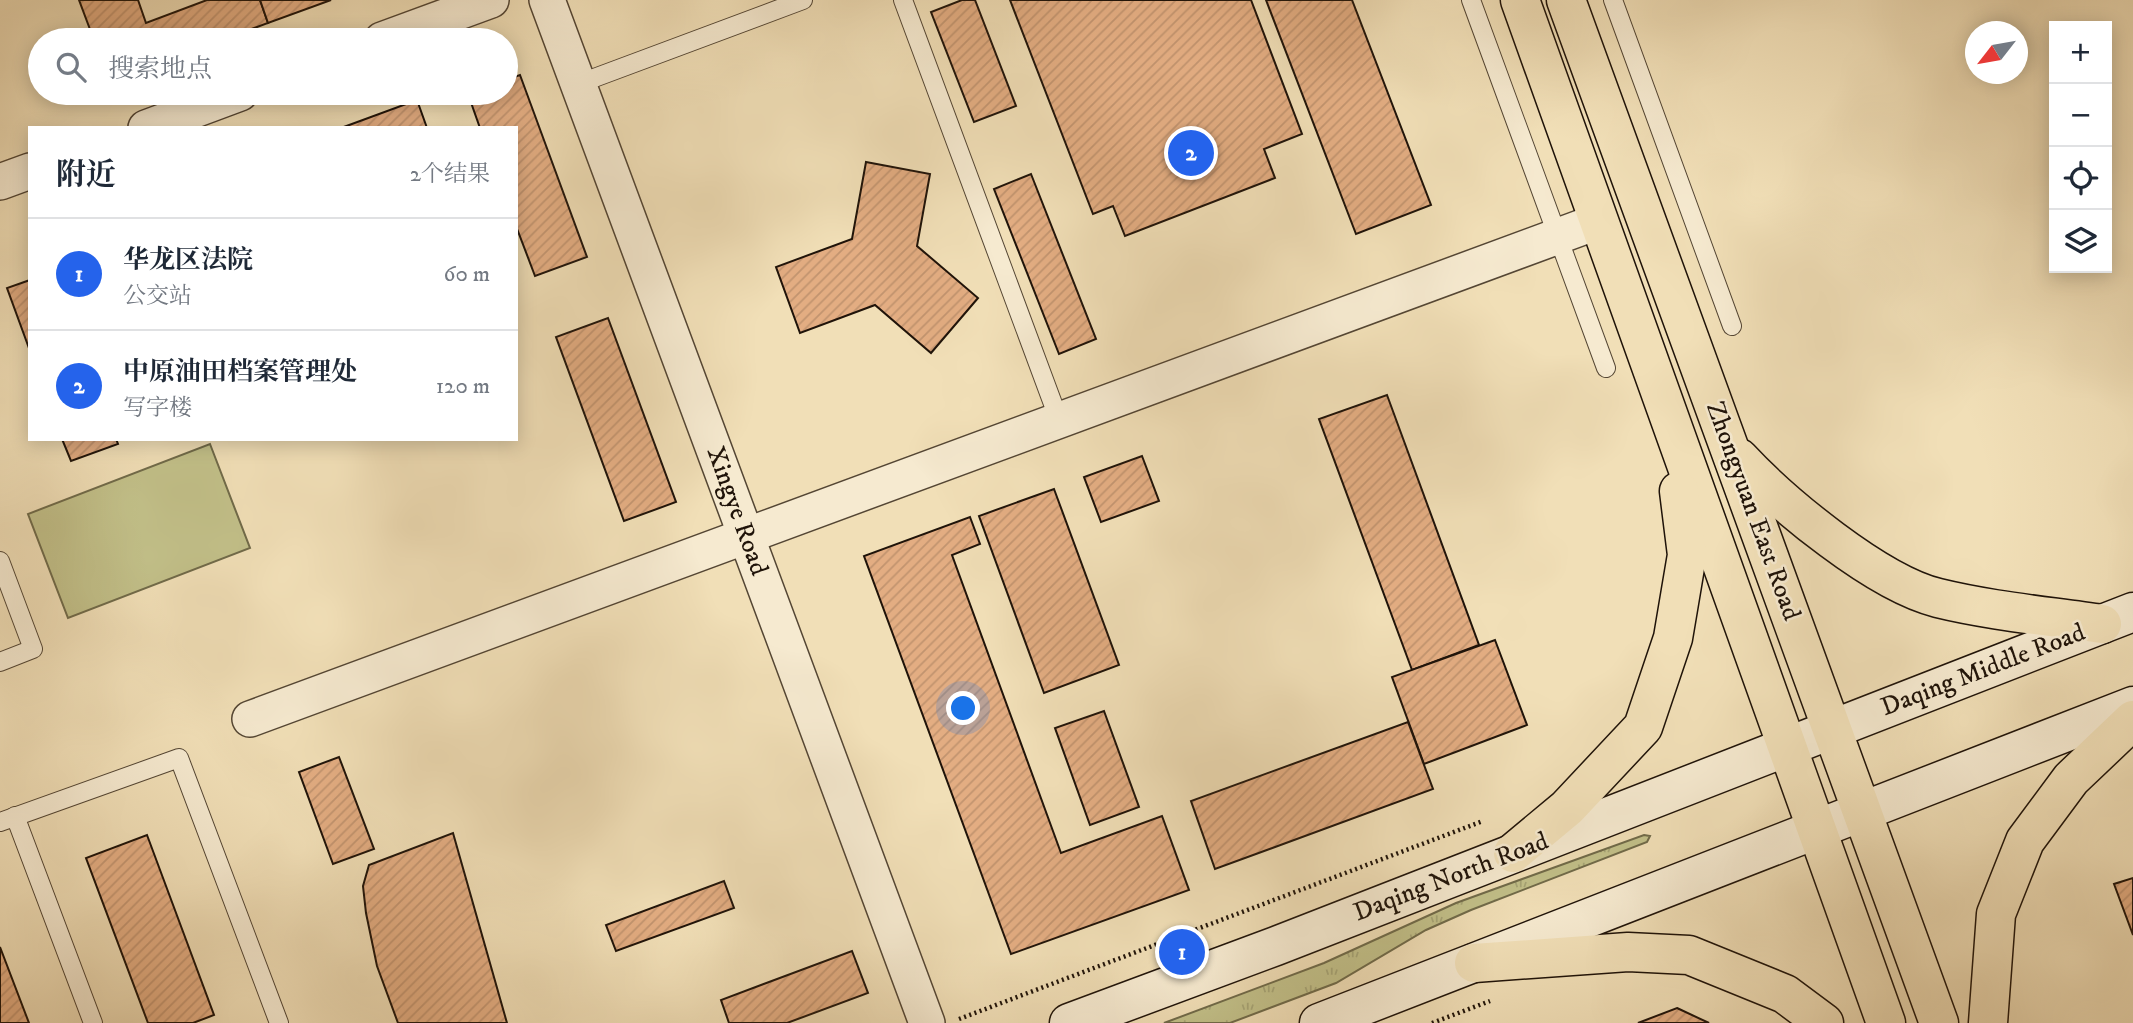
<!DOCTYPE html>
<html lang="zh">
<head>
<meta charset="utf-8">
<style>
	body { margin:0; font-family:"IM FELL DW Pica","Noto Serif SC",serif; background:#f2f2f3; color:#1f2937 }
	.controls { position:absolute; right:21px; top:21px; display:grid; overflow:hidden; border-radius:0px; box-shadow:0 4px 18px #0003 }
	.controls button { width:63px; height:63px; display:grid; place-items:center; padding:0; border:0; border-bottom:2px solid #e0e1e3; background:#fff; color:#1f2937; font:35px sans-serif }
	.compass { position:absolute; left:1965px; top:21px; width:63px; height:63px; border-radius:50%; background:#fff; box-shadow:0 4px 18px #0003; rotate:239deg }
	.you { position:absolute; left:964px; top:709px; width:24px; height:24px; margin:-18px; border:5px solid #fff; border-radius:50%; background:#1a73e8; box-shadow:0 0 0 10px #1a73e833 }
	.badge { display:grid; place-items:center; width:46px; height:46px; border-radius:50%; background:#2563eb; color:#fff; font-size:23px; font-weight:700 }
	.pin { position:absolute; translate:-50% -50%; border:4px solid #fff; box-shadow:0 2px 7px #0006 }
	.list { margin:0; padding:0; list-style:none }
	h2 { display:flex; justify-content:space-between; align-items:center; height:91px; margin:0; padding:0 28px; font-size:30px }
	h2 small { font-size:23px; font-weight:400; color:#747a83 }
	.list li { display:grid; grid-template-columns:46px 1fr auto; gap:21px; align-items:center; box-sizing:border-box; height:112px; padding:0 28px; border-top:2px solid #e0e1e3 }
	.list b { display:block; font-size:26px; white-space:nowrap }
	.list p { margin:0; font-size:23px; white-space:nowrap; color:#747a83 }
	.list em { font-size:23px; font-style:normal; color:#747a83 }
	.icon { flex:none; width:38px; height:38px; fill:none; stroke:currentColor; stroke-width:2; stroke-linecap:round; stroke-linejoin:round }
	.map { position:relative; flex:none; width:2133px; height:1023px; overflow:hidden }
	.search { position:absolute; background:#fff; box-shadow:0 4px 18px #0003; left:28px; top:28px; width:490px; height:77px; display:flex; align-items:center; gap:18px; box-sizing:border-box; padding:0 24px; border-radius:38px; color:#747a83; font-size:26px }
	.panel { position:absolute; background:#fff; box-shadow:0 4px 18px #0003; left:28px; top:126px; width:490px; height:315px; border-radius:0px }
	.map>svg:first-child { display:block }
	.grass { fill:url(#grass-tufts); stroke:#706a49; stroke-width:2 }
	.pitch { fill:#c2c089; stroke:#706a49; stroke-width:2 }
	.building { fill:url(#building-hatch); stroke:#1f1309; stroke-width:2 }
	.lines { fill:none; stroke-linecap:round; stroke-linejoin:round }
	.service-casing { stroke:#544634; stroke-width:20 }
	.minor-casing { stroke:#544634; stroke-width:38 }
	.secondary-casing { stroke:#1f1309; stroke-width:41 }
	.primary-casing { stroke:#1f1309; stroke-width:41 }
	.path { stroke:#1f1309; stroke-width:4.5; stroke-dasharray:2 3.5; stroke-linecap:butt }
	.service { stroke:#f6ead0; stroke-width:18 }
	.minor { stroke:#f6ead0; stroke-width:35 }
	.secondary { stroke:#f6ead0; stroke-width:38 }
	.primary { stroke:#f1dfb7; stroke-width:38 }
	.labels { text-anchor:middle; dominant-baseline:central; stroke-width:5; stroke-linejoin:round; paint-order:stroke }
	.street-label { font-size:26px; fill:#1f1309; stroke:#f6ead0 }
</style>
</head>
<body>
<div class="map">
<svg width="2133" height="1023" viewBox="0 0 2133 1023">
	<defs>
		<pattern id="grass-tufts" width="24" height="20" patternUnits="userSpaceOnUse" patternTransform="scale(1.75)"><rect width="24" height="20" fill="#c2c089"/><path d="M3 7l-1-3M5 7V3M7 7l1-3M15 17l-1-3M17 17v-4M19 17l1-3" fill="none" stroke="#a6a475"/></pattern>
		<pattern id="building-hatch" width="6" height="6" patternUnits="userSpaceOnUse" patternTransform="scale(1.75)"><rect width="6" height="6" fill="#e3ad82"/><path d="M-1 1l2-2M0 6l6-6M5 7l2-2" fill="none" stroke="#c2946f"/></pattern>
	</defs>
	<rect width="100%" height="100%" fill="#f1dfb7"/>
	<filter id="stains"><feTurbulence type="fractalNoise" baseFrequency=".00286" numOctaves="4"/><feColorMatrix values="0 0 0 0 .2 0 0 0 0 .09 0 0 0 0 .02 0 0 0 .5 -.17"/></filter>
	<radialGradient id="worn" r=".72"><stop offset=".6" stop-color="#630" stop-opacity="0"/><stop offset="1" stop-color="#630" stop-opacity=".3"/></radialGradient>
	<polygon class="grass" points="1644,835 1650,836 1647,842 1471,910 1426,930 1336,983 1230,1023 1164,1023 1324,963 1456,903"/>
	<polygon class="pitch" points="210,444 250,548 68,618 28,514"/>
	<g class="building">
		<polygon points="79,0 138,0 146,23 207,0 260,0 268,23 221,40 94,40"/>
		<polygon points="260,0 331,0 268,23"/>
		<polygon points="962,0 975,0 1016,106 974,122 931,12"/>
		<polygon points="1010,0 1251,0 1302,134 1264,149 1275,178 1125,236 1113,206 1093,214"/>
		<polygon points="1266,0 1352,0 1431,205 1356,234"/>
		<polygon points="520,75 587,257 535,276 516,226 516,128 480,128 468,94 506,93 506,80"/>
		<polygon points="417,100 427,128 341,128"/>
		<polygon points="866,162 930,174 917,246 978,298 931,353 875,305 800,333 776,267 852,239"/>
		<polygon points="1031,174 1096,339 1059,354 994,189"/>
		<polygon points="30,280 30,351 7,288"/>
		<polygon points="608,318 676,502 624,521 556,337"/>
		<polygon points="1387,395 1479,645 1412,670 1319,419"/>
		<polygon points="62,439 116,439 118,444 71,461"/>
		<polygon points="1142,456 1159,501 1101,522 1084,477"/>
		<polygon points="1054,489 1119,665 1044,693 979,516"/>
		<polygon points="970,517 980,544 952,555 1061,853 1162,816 1189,890 1011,954 864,556"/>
		<polygon points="1495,640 1527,725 1424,764 1392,677"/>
		<polygon points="1104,711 1139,807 1090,825 1055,728"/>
		<polygon points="1408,722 1433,789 1215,869 1191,801"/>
		<polygon points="339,757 374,849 333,864 299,772"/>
		<polygon points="453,833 507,1023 398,1023 377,966 366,913 363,886 369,865"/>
		<polygon points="147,835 214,1015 193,1023 148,1023 86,858"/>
		<polygon points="2133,878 2133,935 2114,884"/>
		<polygon points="724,881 734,908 616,951 606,925"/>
		<polygon points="0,947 29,1023 0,1023"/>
		<polygon points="852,951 868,993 787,1023 729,1023 721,1000"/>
		<polygon points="1677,1008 1709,1023 1638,1023"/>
	</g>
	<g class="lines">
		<defs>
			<g id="service">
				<polyline points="903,0 1059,420"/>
				<polyline points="1471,0 1606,368"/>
				<polyline points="1613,0 1732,326"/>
				<polyline points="578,84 803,0"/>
				<polyline points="0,561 33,649 0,662"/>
				<polyline points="15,816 93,1023"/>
				<polyline points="0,822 179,758 279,1023"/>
			</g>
			<g id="minor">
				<polyline points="547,0 927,1023"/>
				<polyline points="382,40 491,0"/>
				<polyline points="146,128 240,93"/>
				<polyline points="0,182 30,171"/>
				<polyline points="250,719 1599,221"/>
			</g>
			<g id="secondary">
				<polyline points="1069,1023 1276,946 2133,612"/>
				<polyline points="1319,1023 2133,706"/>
			</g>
			<g id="primary">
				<polyline points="1520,0 1886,1023"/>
				<polyline points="1566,0 1939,1023"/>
				<path d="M1739 458C1782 504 1877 583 1938 598 1991 611 2048 616 2102 624"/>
				<polyline points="1513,853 1567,808 1643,727 1673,638 1687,555 1679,491"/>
				<polyline points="1474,963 1628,952 1689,955 1785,994 1824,1023"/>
				<polyline points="1988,1023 1996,914 2025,841 2071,779 2133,720"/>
			</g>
		</defs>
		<use href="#service" class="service-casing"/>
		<use href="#minor" class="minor-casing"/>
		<use href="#secondary" class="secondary-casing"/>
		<use href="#primary" class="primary-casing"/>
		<g class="path">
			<polyline points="959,1019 1483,821"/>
			<polyline points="1432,1023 1490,1001"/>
		</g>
		<use href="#service" class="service"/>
		<use href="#minor" class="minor"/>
		<use href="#secondary" class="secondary"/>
		<use href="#primary" class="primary"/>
	</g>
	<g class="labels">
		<g class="street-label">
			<text transform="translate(737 511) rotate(70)">Xingye Road</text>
			<text transform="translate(1753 511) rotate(70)">Zhongyuan East Road</text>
			<text transform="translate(1983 670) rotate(-21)">Daqing Middle Road</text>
			<text transform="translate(1451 877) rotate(-21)">Daqing North Road</text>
		</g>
	</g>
	<rect width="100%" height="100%" filter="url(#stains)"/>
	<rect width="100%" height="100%" fill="url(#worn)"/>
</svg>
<div class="controls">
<button>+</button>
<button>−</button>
<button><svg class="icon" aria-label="locate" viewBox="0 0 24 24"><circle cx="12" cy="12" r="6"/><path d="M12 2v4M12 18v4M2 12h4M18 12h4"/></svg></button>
<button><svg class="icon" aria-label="layers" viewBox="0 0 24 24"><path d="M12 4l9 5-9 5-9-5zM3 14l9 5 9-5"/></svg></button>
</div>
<svg class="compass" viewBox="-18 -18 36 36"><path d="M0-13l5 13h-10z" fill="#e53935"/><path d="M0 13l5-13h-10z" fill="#747a83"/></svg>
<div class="you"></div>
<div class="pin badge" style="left:1182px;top:952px">1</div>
<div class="pin badge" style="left:1191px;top:153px">2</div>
<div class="search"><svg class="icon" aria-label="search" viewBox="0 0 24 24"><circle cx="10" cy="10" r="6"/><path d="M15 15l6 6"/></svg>搜索地点</div>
<section class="panel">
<h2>附近<small>2个结果</small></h2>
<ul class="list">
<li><span class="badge">1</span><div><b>华龙区法院</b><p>公交站</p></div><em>60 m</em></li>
<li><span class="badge">2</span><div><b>中原油田档案管理处</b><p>写字楼</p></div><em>120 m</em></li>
</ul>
</section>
</div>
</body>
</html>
